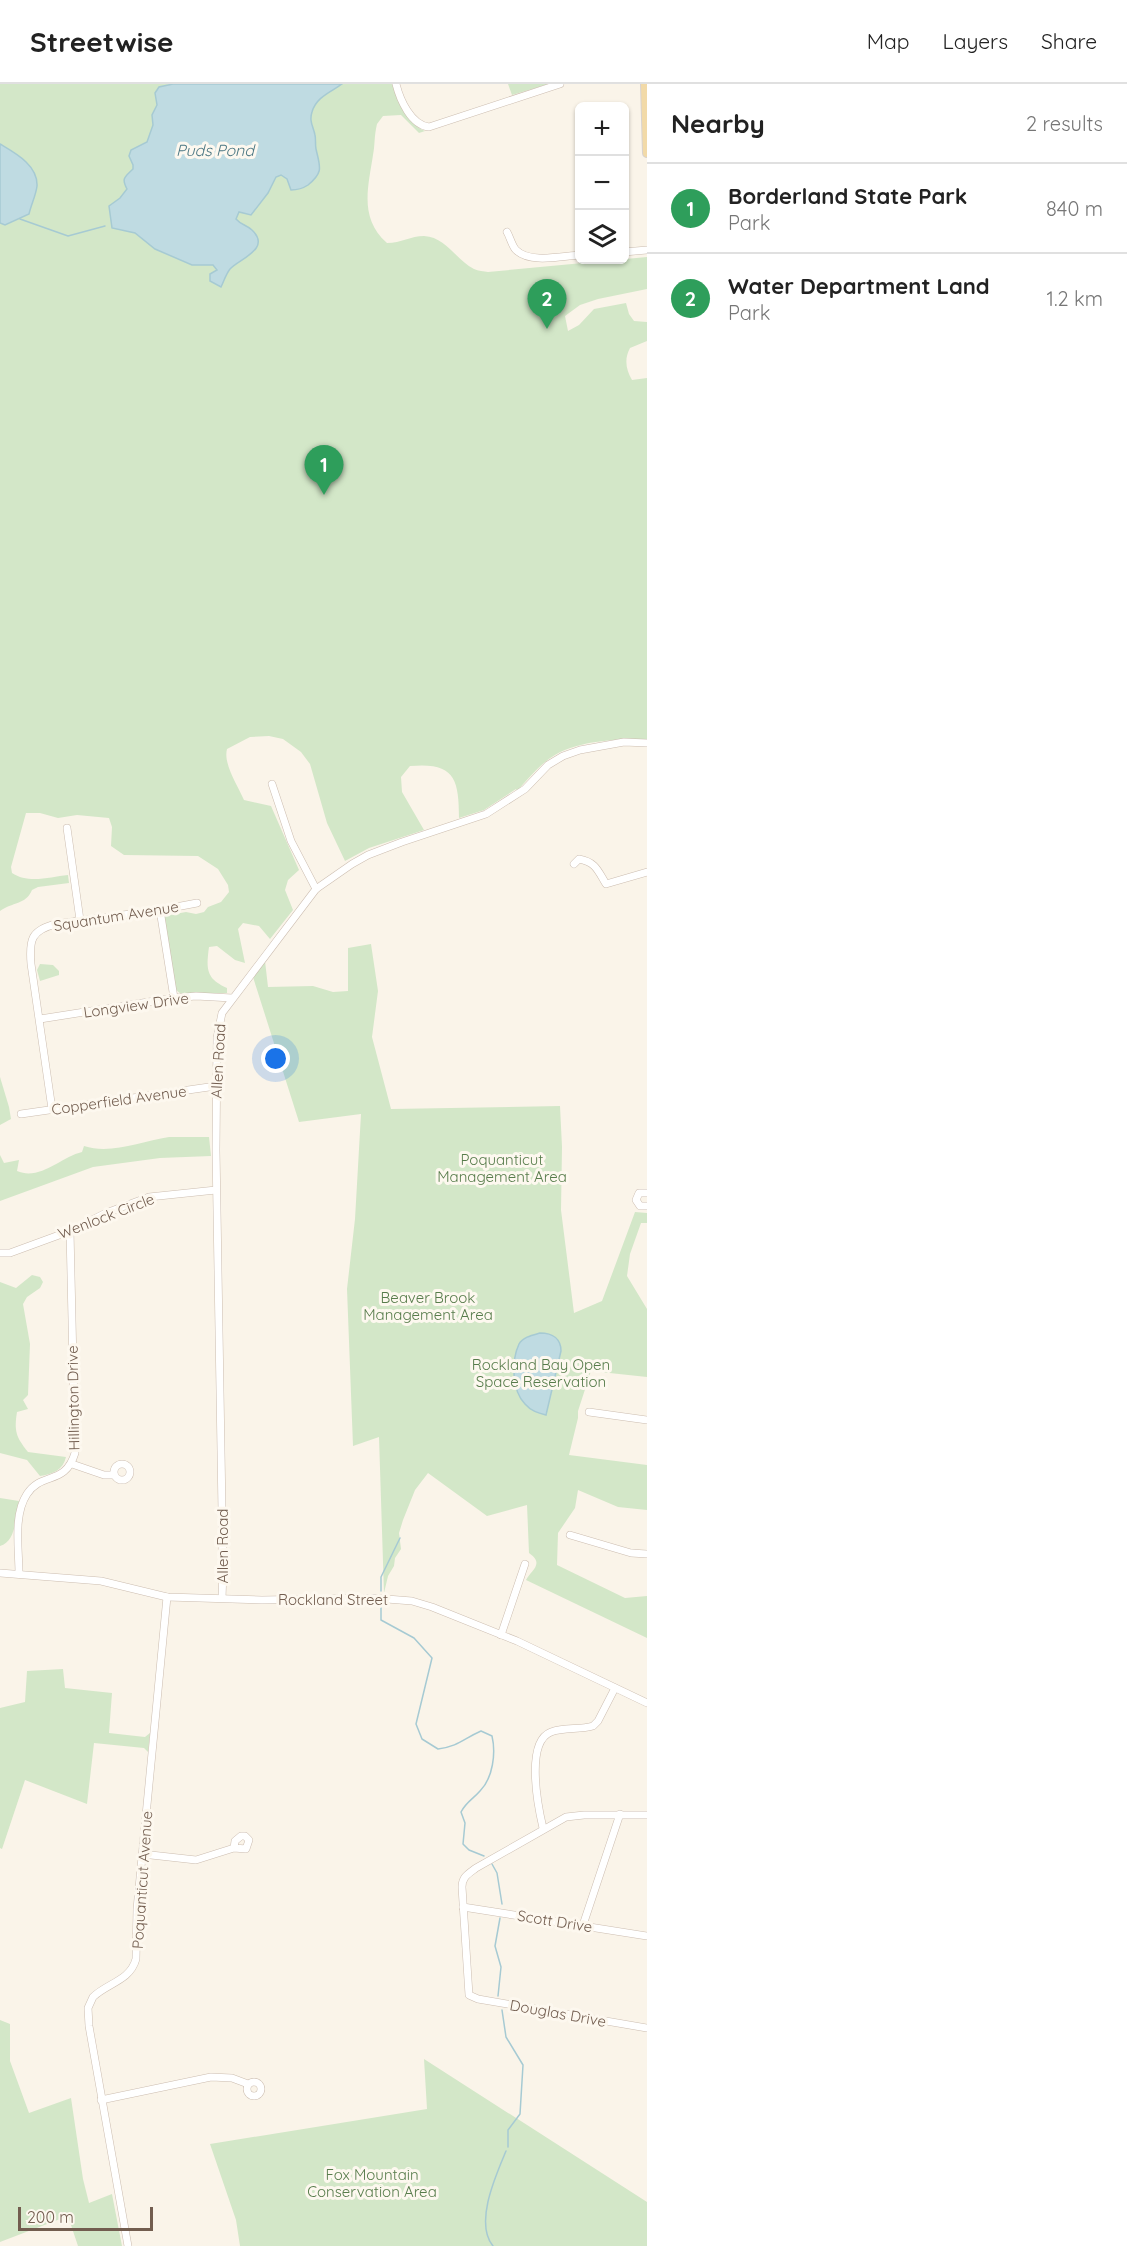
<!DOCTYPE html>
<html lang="en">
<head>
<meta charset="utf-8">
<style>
	body { margin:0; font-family:Quicksand,sans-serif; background:#f6f6f6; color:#222 }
	.controls { position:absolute; right:18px; top:18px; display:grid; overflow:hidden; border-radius:9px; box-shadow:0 2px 4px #0004 }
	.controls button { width:54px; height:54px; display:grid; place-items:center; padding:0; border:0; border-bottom:2px solid #e0e0e0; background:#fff; color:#222; font:30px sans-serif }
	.scale { position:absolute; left:18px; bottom:15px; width:135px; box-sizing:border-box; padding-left:6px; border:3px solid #725d4f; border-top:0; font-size:16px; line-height:21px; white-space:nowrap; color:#725d4f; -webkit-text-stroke:4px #fdf8ef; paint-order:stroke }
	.you { position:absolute; left:276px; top:975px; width:21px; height:21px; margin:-15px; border:4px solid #fff; border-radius:50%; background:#1a73e8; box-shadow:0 0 0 9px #1a73e833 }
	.badge { display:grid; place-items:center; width:39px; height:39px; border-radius:50%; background:#744b3c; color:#fff; font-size:20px; font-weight:700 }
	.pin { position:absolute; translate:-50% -50px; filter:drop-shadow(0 2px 3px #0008) }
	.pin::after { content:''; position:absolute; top:32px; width:21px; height:18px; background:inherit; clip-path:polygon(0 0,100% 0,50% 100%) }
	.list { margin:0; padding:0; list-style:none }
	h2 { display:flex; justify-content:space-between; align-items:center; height:78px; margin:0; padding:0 24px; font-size:26px }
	h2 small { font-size:20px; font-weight:400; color:#767676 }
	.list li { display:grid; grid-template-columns:39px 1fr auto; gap:18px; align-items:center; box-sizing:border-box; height:90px; padding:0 24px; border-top:2px solid #e0e0e0 }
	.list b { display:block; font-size:22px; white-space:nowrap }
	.list p { margin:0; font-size:20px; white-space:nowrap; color:#767676 }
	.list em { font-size:20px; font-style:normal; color:#767676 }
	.icon { flex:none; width:33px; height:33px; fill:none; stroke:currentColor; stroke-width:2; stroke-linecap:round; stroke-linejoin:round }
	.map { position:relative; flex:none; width:647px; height:2162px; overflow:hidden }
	header { display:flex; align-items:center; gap:36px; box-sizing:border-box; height:84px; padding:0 30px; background:#fff; border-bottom:2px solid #e0e0e0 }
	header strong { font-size:28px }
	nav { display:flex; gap:33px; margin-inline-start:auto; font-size:21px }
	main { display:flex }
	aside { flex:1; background:#fff }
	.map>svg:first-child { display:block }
	.green { fill:#d3e7c8 }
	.water { fill:#bfdbe2; stroke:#a6cad3; stroke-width:1.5 }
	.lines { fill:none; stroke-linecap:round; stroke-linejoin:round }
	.stream { stroke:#a6cad3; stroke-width:1.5 }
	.minor-casing { stroke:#ccbdb0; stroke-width:8 }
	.major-casing { stroke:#d8d2ce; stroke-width:10 }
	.minor { stroke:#fff; stroke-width:7 }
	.major { stroke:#f2daa8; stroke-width:8 }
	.labels { text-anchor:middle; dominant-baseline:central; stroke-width:6; stroke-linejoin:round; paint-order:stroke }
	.street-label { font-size:15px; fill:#725d4f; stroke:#fdf8ef }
	.park-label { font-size:15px; fill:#577c4b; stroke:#fdf8ef }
	.water-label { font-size:16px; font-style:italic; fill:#4b7783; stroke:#fdf8ef }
</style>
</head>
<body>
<header>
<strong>Streetwise</strong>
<nav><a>Map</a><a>Layers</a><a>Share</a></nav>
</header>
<main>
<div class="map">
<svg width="647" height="2162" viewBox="0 0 647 2162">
	<rect width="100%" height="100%" fill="#faf4e9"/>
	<g class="green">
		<path d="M0 0H393C400 18 405 39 425 47L419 49 401 31 383 32 377 40C374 52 375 62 373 71 368 104 359 134 387 159 401 159 411 152 424 152 446 153 456 176 474 185 478 187 484 187 488 188L647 173V205L598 215 580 221 565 232 568 247 579 241 594 225 626 219 629 230 634 237 647 238V257L630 264C624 275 626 286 632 296L647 294V655C619 655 580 656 555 671 541 679 528 695 517 707L516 705 484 726 459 734C459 694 454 678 410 682L401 693 402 708 424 746 369 764 345 777 327 739 310 680 301 668 283 655 269 652 250 653 227 665C223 680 238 702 244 716L271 722 299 786 288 796 285 806 293 826 270 855 259 842 243 839 238 845 245 879 235 876 217 862 209 863C206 885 206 895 227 904V909L181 910 176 906 164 832 186 828 196 830 204 828 208 823 221 818 229 808 228 801 218 785 198 772 124 771 111 762 112 743 109 734 77 731 58 734 40 729H26L11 783 12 789C28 800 50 793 68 791L69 799 38 803 32 806C26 821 12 818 0 827Z"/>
		<polygon points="508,0 549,0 512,11"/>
		<path d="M371 860 378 907 372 953 391 1025 560 1022 562 1063 561 1126 574 1229 602 1217 635 1128 647 1129V1139H641L630 1170 627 1192 647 1225V1293L591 1287 578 1327V1334L569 1371 647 1381V1426L618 1423 578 1406 575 1424 558 1449 557 1481 625 1514 647 1512V1554L526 1496C531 1486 545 1480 529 1469L527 1421 487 1432 428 1389 415 1406 403 1436 399 1449 401 1465 395 1474 394 1482 388 1492 384 1509 379 1353 353 1362 347 1205 355 1135 361 1030 299 1038 253 893 265 877 268 903 313 902 333 908 348 907V864Z"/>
		<polygon points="40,880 53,881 59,887 59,891 40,897 37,886"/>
		<polygon points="0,993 9,1023 11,1035 0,1041"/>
		<path d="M169 1053H209L211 1072 160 1074 93 1083 0 1117V1071L4 1079 19 1076 17 1087C40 1097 61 1073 82 1068L84 1062C111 1071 141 1057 169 1053Z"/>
		<path d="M32 1191 40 1193 43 1198 40 1204 27 1213 23 1220 30 1260 28 1311 23 1316 28 1325 17 1328C14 1347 16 1353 28 1368L66 1373C63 1386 53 1390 40 1392L27 1376 0 1369V1198L16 1204Z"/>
		<path d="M0 1414 19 1417C15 1432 17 1457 0 1462Z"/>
		<polygon points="63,1585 65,1604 112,1609 109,1649 145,1653 150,1649 148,1668 144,1664 94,1659 87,1720 25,1696 2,1765 0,1764 0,1624 25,1618 27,1587"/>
		<polygon points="0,1936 10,1940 10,1977 29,2029 71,2014 83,2095 89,2119 112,2110 122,2162 78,2162 68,2132 0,2158"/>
		<polygon points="424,1975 647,2118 647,2162 240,2162 236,2136 210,2060 427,2025"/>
	</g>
	<g class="water">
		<path d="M173 0H342C331 8 316 13 312 28 309 37 313 42 315 51 316 55 315 60 316 65 320 83 324 88 308 101 302 105 298 106 291 106L287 95 281 91 276 93 268 109 251 131 239 128 236 135C241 141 247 141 252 146 272 165 239 175 230 185 226 190 224 197 221 203L210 197V190L217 186 213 181H192L155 165 135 149 112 144 109 122 120 114 127 105C121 94 125 93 133 85V81L129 72 131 66 147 58 153 41 152 31 157 21 155 9 159 3Z"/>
		<path d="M0 60C15 69 38 81 37 102 36 111 31 121 29 130L5 141 0 139Z"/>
		<path d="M540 1249C553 1249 561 1255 561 1267L546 1331C538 1329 531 1327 525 1320 512 1307 511 1277 519 1260 523 1253 533 1251 540 1249Z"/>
	</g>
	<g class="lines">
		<g class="stream">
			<polyline points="20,135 68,152 105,142"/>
			<polyline points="381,1507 381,1493 400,1454"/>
			<path d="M381 1518V1536L414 1554 432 1574 416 1640 422 1655 438 1665C459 1662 463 1655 481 1647L492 1652C496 1669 493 1694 480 1707 473 1715 466 1718 461 1728L465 1739 463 1760 469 1766 484 1772"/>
			<polyline points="492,1780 497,1789 502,1820"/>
			<polyline points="498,1912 501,1883 495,1862 500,1834"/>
			<polyline points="502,1926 506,1953 523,1981 520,2030 508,2046 508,2063"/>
			<path d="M493 2162C474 2139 496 2091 506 2067"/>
		</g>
		<defs>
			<g id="minor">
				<path d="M396 0C400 16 411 41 429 43L560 0"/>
				<path d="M507 148C510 153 512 162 516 166 530 180 562 172 580 171"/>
				<polyline points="624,168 647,166"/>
				<polyline points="272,700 291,757 316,805"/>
				<polyline points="67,744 80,836"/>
				<path d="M574 780 579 775C596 778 598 787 606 800L647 788"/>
				<polyline points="160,826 174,914"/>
				<polyline points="40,935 174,914 196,912 232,914"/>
				<path d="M52 1025 31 880C29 856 31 846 56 840L160 826 197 819"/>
				<polyline points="21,1030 216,1002"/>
				<polyline points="647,1109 639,1109 636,1116 640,1122 647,1122"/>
				<polyline points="0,1169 10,1169 70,1147 106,1129 149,1113 216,1106"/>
				<polyline points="589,1328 647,1336"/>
				<circle cx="122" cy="1388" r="8"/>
				<polyline points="72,1380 104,1391 114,1391"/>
				<polyline points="570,1451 631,1469 647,1470"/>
				<polyline points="0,1489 101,1497 167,1513 262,1516 374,1514 412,1517 432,1523 517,1557 647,1619"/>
				<path d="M19 1490C19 1465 13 1431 27 1410 42 1387 65 1402 75 1369L70 1147"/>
				<polyline points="222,1514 223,1487 216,1066 217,954 222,929 316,805 352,780 368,771 402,758 486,730 525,705 548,681 563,672 580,666 624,658 647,659"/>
				<polyline points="501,1551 525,1480"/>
				<path d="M647 1731H584L566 1733 476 1784C468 1790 462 1793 462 1803L469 1911 478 1915 647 1944"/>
				<path d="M543 1744C538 1723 525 1658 551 1648 565 1643 579 1646 593 1642L598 1637 615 1604"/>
				<polyline points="142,1770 196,1776 234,1764 235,1757 241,1752 245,1752 249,1756 246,1765 234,1764"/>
				<polyline points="463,1823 647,1852"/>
				<polyline points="583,1841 620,1730"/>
				<circle cx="254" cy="2005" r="7"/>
				<polyline points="101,2016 211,1993 232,1994 248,2000"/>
				<path d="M128 2162 89 1942 88 1924 93 1913C107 1899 130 1897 136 1875L137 1825 167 1513"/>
			</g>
			<polyline id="major" points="645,0 647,69"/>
		</defs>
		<use href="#minor" class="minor-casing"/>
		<use href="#major" class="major-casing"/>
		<use href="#minor" class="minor"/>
		<use href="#major" class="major"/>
	</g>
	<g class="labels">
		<g class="street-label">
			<text transform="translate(116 832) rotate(-9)">Squantum Avenue</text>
			<text transform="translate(136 921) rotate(-8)">Longview Drive</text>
			<text transform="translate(218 977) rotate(-87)">Allen Road</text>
			<text transform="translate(119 1016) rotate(-8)">Copperfield Avenue</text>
			<text transform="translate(106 1132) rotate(-21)">Wenlock Circle</text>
			<text transform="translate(73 1314) rotate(-91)">Hillington Drive</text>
			<text transform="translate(222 1462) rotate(-90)">Allen Road</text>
			<text x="333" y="1515">Rockland Street</text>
			<text transform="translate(142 1796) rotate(-86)">Poquanticut Avenue</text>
			<text transform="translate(555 1837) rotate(9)">Scott Drive</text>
			<text transform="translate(558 1929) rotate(10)">Douglas Drive</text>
		</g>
		<g class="park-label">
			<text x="502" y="1075">Poquanticut<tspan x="502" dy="17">Management Area</tspan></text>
			<text x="428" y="1213">Beaver Brook<tspan x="428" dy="17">Management Area</tspan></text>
			<text x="541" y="1280">Rockland Bay Open<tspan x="541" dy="17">Space Reservation</tspan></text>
			<text x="372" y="2090">Fox Mountain<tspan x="372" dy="17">Conservation Area</tspan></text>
		</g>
		<g class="water-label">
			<text x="215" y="66">Puds Pond</text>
		</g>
	</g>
</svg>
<div class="controls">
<button>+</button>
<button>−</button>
<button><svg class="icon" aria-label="layers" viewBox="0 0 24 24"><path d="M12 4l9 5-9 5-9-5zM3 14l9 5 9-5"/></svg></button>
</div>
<div class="scale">200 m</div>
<div class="you"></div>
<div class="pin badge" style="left:324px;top:411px;background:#2e9e5b">1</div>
<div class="pin badge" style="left:547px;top:245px;background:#2e9e5b">2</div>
</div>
<aside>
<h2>Nearby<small>2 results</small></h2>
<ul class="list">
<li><span class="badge" style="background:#2e9e5b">1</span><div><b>Borderland State Park</b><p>Park</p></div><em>840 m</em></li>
<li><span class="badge" style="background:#2e9e5b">2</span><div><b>Water Department Land</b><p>Park</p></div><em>1.2 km</em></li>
</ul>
</aside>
</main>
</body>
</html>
